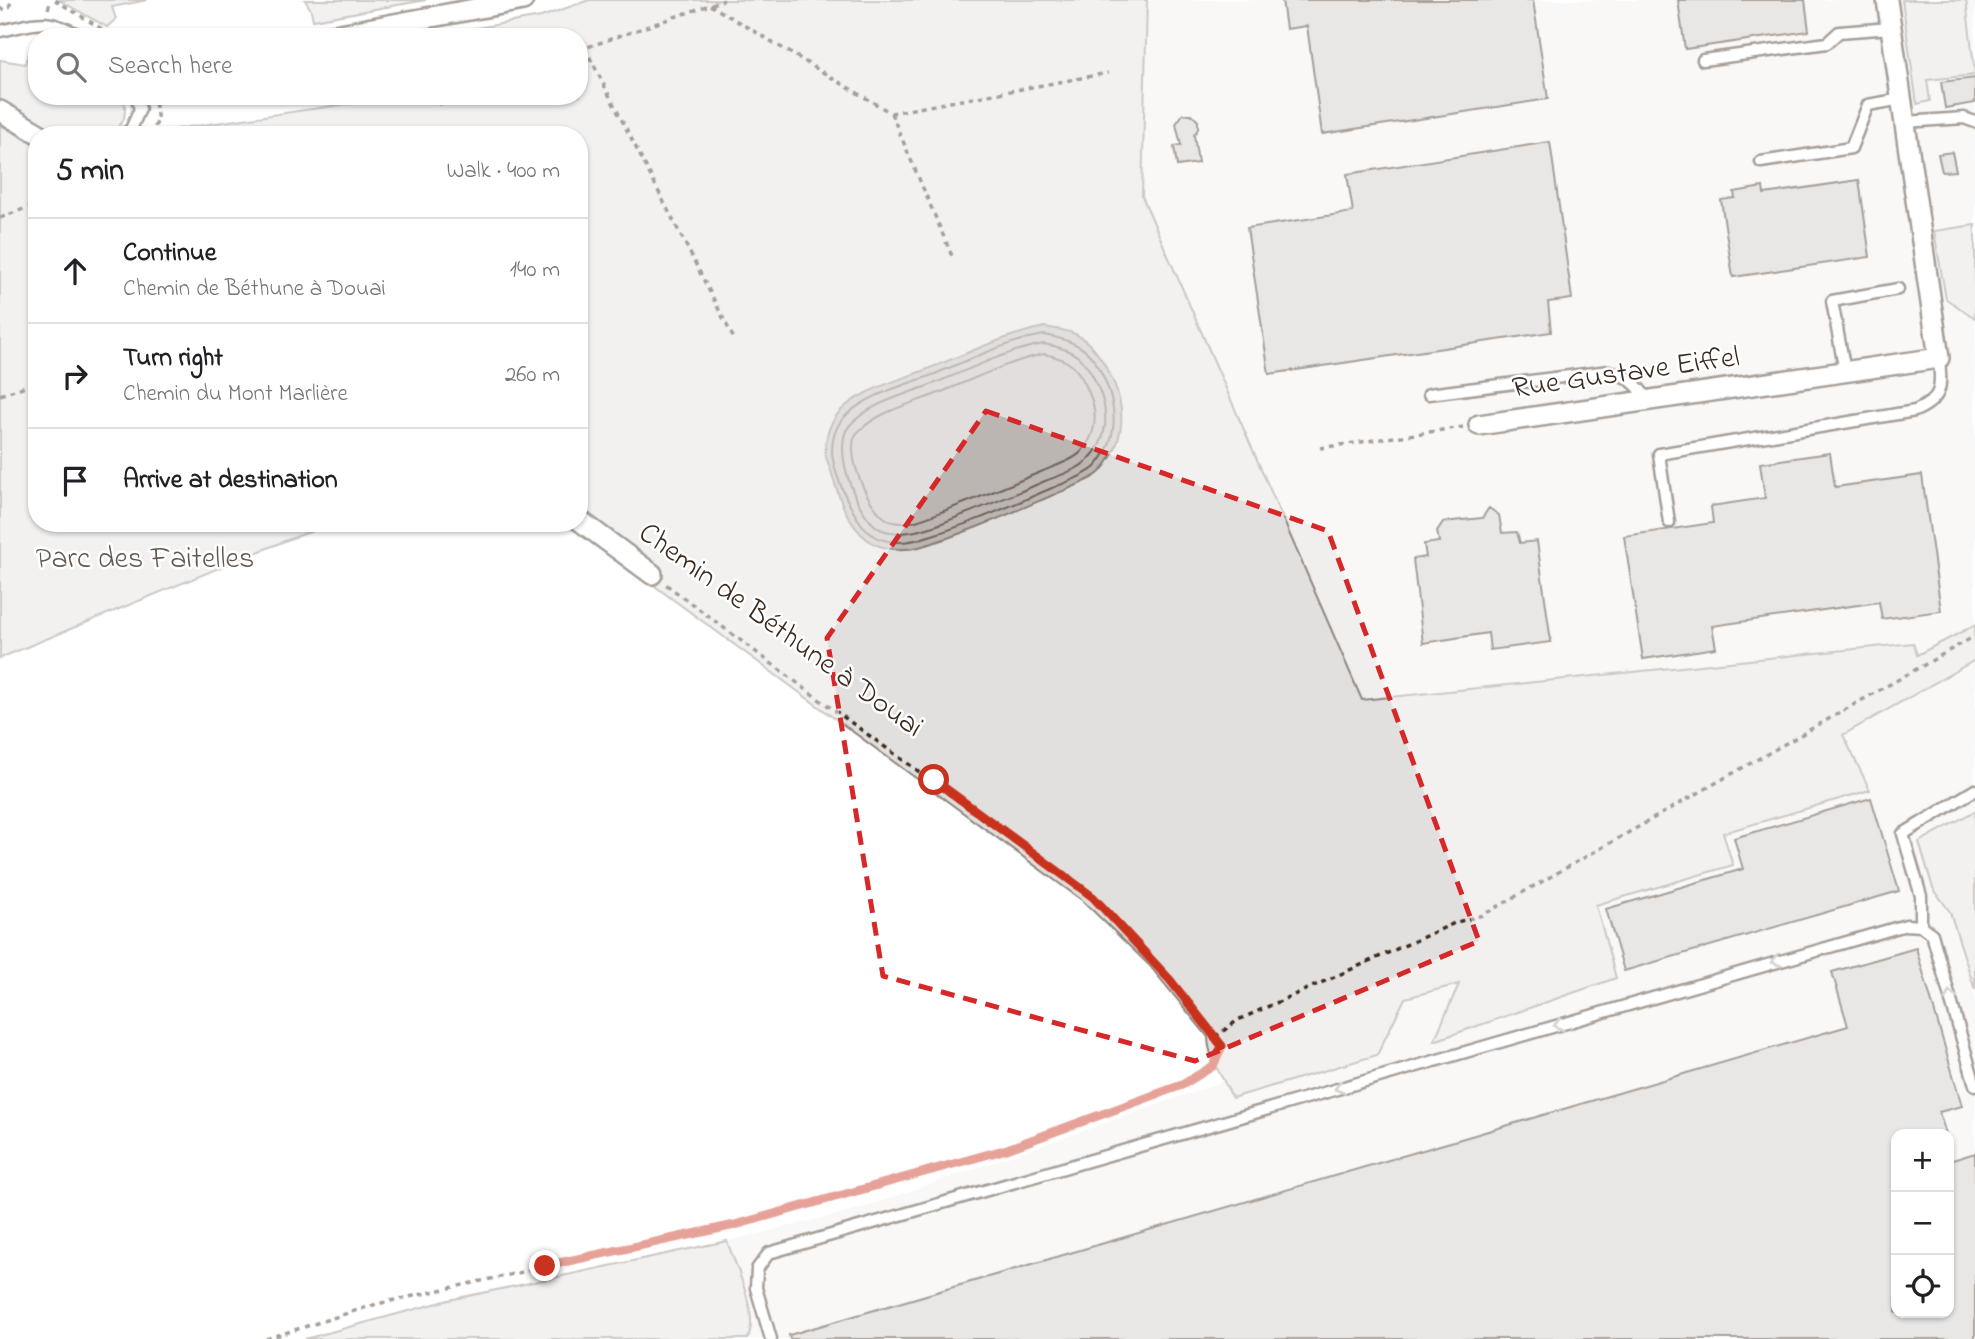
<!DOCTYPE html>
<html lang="en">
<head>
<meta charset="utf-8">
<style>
	body { margin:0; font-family:"Indie Flower",sans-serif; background:#f2f2f2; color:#202124 }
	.controls { position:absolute; right:21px; bottom:21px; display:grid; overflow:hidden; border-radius:14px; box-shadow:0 2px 5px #0004 }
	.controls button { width:63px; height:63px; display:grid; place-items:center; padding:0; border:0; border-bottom:2px solid #e0e0e0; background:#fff; color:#202124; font:35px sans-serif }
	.stop { position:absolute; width:21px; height:21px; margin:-16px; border:5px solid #c8321e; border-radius:50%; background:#fff }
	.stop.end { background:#c8321e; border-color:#fff; box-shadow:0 2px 7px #0008 }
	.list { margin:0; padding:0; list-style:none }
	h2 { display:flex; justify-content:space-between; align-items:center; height:91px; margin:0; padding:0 28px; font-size:30px }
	h2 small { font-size:23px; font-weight:400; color:#757577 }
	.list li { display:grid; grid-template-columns:46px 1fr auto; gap:21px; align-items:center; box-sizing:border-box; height:105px; padding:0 28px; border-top:2px solid #e0e0e0 }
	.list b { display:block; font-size:26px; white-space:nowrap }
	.list p { margin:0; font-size:23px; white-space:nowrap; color:#757577 }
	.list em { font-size:23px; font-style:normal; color:#757577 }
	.icon { flex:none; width:38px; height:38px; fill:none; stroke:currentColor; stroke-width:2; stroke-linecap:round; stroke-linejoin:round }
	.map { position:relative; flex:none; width:1975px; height:1339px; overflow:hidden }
	.search { position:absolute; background:#fff; box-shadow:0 2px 5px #0004; left:28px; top:28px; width:560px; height:77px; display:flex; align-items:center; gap:18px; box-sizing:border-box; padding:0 24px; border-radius:28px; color:#757577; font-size:26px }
	.panel { position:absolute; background:#fff; box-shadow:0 2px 5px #0004; left:28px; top:126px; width:560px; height:406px; border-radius:28px }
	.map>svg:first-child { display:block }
	.built { fill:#f1efee; fill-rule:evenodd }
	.green { fill:#e2e0de; stroke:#8e857e; stroke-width:2 }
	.water { fill:#bcb6b3; stroke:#887e77; stroke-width:2 }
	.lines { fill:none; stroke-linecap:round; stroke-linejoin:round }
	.shore { stroke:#6f625a; stroke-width:2 }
	.building { fill:#cfcac7; stroke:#3b2a1e; stroke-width:2 }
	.service-casing { stroke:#3b2a1e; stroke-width:15 }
	.minor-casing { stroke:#3b2a1e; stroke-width:24 }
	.path { stroke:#3b2a1e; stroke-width:3.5; stroke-dasharray:5 5; stroke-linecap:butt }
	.service { stroke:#fff; stroke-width:10 }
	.minor { stroke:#fff; stroke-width:19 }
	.oneway { stroke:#a79f9a }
	.route { stroke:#c8321e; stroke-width:9 }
	.marked { fill:none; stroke:#d62828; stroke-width:5; stroke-dasharray:14 9; stroke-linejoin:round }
	.labels { text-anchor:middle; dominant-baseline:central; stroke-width:5; stroke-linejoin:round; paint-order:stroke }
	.street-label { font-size:30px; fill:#3b2a1e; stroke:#fff }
	.park-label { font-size:30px; fill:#65584e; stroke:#fff }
</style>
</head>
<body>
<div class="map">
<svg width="1975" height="1339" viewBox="0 0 1975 1339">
	<rect width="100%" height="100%" fill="#fff"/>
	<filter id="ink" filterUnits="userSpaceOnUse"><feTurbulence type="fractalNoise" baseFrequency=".0143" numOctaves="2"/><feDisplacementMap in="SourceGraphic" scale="14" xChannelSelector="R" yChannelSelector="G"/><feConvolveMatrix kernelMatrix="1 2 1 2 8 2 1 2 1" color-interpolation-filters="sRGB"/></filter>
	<g filter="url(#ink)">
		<path class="built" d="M1147 0H1975V1339H305L449 1300 708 1246 859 1209 1225 1081 1362 700 1142 196ZM1896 1134H1949V1313H1896Z"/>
		<g class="green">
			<polygon points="59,0 147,0 112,7 116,19 107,27"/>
			<polygon points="305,0 426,0 313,20 311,10"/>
			<path d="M589 0H1147L1142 196 1362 700 1913 643 1917 655 1975 625V660L1843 735 1870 790 1723 833 1733 865 1596 905 1616 978 1434 1041 1459 984 1405 998 1377 1055 1232 1098C1224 1078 1208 1059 1208 1037L1150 966 1083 901 569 523H579V135H158L162 131 380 99V96H579V37H424L541 17Z"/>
			<polygon points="1902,0 1966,0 1975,75 1927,80 1930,101 1917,104"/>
			<path d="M28 55 37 58V96H123C132 130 110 135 83 135 75 135 63 137 56 134 38 128 16 110 0 100V60L25 64Z"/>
			<polygon points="0,125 37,146 37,523 335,523 287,540 0,658"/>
			<polygon points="1975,225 1975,318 1946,299 1934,231"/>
			<polygon points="1975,811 1975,990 1950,912 1933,888 1919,842"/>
			<path d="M727 1241C735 1265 761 1317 747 1339H305L449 1300Z"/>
		</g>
		<path class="water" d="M1044 327C1054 329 1067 330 1075 334 1094 343 1106 365 1114 383 1127 414 1123 446 1100 472 1091 481 1065 490 1053 495 1009 514 965 534 919 547 904 551 881 550 868 540 846 523 839 497 831 471 829 465 825 457 825 451 825 438 829 426 836 416 856 390 901 380 930 368 968 353 1003 336 1044 327Z"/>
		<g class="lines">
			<g class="shore">
				<path d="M1044 335C1078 341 1093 350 1106 383 1118 412 1117 443 1095 467 1085 476 1065 483 1052 488 1012 505 971 524 929 536 912 542 889 546 873 535 854 523 833 473 832 451 832 441 835 429 841 421 861 396 906 385 935 374 971 359 1005 342 1044 335Z"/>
				<path d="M1044 344C1074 349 1086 358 1098 387 1109 412 1109 440 1088 460 1078 470 1058 476 1045 481 1009 497 973 511 937 525 919 531 898 537 880 529 857 517 830 446 850 425 871 402 906 395 935 383 971 369 1005 351 1044 344Z"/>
				<path d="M1044 354C1070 359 1079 368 1089 393 1098 413 1097 435 1081 452 1073 461 1054 466 1043 471 1012 484 981 497 949 509 932 515 912 526 893 522 870 517 841 448 858 432 880 410 912 404 939 393 974 379 1007 362 1044 354Z"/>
			</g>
		</g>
		<g class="building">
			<polygon points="1282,0 1533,0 1548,99 1322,134 1307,26 1286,29"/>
			<polygon points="1678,0 1805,0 1809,31 1685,49"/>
			<polygon points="1975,78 1975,103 1945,108 1941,82"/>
			<polygon points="1183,114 1191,114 1198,121 1198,129 1194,135 1198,163 1177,166 1174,146 1181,145 1176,124"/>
			<polygon points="1550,142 1572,299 1548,302 1551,332 1269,374 1247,228 1353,212 1347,174"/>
			<polygon points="1952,152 1956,171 1942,172 1938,154"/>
			<polygon points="1859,180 1870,257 1733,277 1721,200 1735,198 1734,192 1763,187 1764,194"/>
			<polygon points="1830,453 1835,487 1922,475 1941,611 1882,619 1879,602 1712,626 1716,648 1643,659 1624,536 1713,523 1711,506 1765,498 1760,463"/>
			<polygon points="1489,508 1499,515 1502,533 1517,532 1520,543 1537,541 1551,642 1490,650 1488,633 1423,643 1413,559 1426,557 1424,544 1439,542 1437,531 1443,522 1482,518"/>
			<polygon points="1871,798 1899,891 1624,971 1606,909 1743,869 1734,838"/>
			<polygon points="1916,948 1962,1106 1939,1112 1946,1134 1896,1134 1896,1313 1949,1313 1949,1161 1975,1153 1975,1339 790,1339 789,1335 1848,1026 1832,972"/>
		</g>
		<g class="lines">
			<defs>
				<g id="service">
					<path d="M0 31C38 23 46 16 82 37"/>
					<polyline points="1703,60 1827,43 1839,32 1891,28"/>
					<polyline points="1905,122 1964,118 1975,122"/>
					<polyline points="123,135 131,129 140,109 136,96"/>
					<polyline points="1761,162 1851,148 1868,105 1902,99"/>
					<polyline points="1845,372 1832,301 1898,289"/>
					<path d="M1429 394 1609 371C1628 376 1637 384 1648 400"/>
					<path d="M1669 522 1659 454 1915 411C1944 398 1941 387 1939 358"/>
					<polyline points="1921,926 1921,896 1903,834 1975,790"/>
					<polyline points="771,1339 756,1288 757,1269 769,1253 1906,925 1921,926 1932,934 1975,1085"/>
				</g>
				<g id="minor">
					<polyline points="324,37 523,0"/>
					<polyline points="0,111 41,135"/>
					<polyline points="1479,425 1939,358 1887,0"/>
					<polyline points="579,520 652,574"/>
				</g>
			</defs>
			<use href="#service" class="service-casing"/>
			<use href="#minor" class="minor-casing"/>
			<g class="path">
				<polyline points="55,0 115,37"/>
				<polyline points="710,5 891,113 1108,73"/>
				<polyline points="0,8 5,10 9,7 12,0"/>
				<polyline points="48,9 51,0"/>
				<polyline points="585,48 735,341"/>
				<polyline points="579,50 724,0"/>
				<polyline points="439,104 460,96"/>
				<polyline points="891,113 952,256"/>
				<polyline points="149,135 158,121 154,96"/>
				<polyline points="0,218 37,204"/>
				<polyline points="0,395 37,382"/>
				<polyline points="1320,448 1463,427"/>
				<polyline points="1215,1037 1238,1020 1457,922 1483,915 1975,636"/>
				<polyline points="266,1339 377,1304 735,1225 1007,1149 1182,1085 1213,1066 1221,1046 1170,980 1092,897 816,697 664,583"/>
			</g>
			<use href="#service" class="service"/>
			<use href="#minor" class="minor"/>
		</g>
		<defs><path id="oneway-chevron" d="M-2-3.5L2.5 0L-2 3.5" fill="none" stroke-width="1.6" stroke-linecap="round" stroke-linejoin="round" transform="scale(1.75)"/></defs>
		<g class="oneway">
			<use href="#oneway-chevron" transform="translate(1776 961) rotate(164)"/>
			<use href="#oneway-chevron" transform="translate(1950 995) rotate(-105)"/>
			<use href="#oneway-chevron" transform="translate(1558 1025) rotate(164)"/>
			<use href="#oneway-chevron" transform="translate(1339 1088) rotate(164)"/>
		</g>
	</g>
	<g class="lines" filter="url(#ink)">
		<polyline class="route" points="545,1266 735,1225 1007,1149 1182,1085 1213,1066 1222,1046 1170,980 1093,897 934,780"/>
	</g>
	<path d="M0 0H1975V1339H0ZM986 411 1328 531 1479 941 1195 1061 883 976 827 638Z" fill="#fff" fill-opacity=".55" fill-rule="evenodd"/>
	<path class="marked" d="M986 411 1328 531 1479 941 1195 1061 883 976 827 638Z"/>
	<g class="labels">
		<g class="street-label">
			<text transform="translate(1626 374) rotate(-8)">Rue Gustave Eiffel</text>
			<text transform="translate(780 631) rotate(36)">Chemin de Béthune à Douai</text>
		</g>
		<g class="park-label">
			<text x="145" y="560">Parc des Faitelles</text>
		</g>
	</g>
</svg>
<div class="controls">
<button>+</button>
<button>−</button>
<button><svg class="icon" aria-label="locate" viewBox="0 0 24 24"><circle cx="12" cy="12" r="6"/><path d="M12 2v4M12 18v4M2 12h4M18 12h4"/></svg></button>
</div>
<div class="stop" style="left:934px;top:780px"></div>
<div class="stop end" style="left:545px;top:1266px"></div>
<div class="search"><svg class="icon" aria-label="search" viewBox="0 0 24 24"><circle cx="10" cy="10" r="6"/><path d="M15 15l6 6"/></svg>Search here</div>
<section class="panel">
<h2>5 min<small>Walk · 400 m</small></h2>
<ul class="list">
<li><svg class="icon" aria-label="ahead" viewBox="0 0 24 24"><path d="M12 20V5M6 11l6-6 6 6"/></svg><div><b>Continue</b><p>Chemin de Béthune à Douai</p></div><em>140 m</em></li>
<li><svg class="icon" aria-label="right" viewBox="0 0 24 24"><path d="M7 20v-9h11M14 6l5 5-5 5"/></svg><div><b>Turn right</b><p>Chemin du Mont Marlière</p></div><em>260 m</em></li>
<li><svg class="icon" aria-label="arrive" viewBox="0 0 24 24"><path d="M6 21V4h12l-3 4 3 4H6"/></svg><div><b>Arrive at destination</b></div></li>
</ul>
</section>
</div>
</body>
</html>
